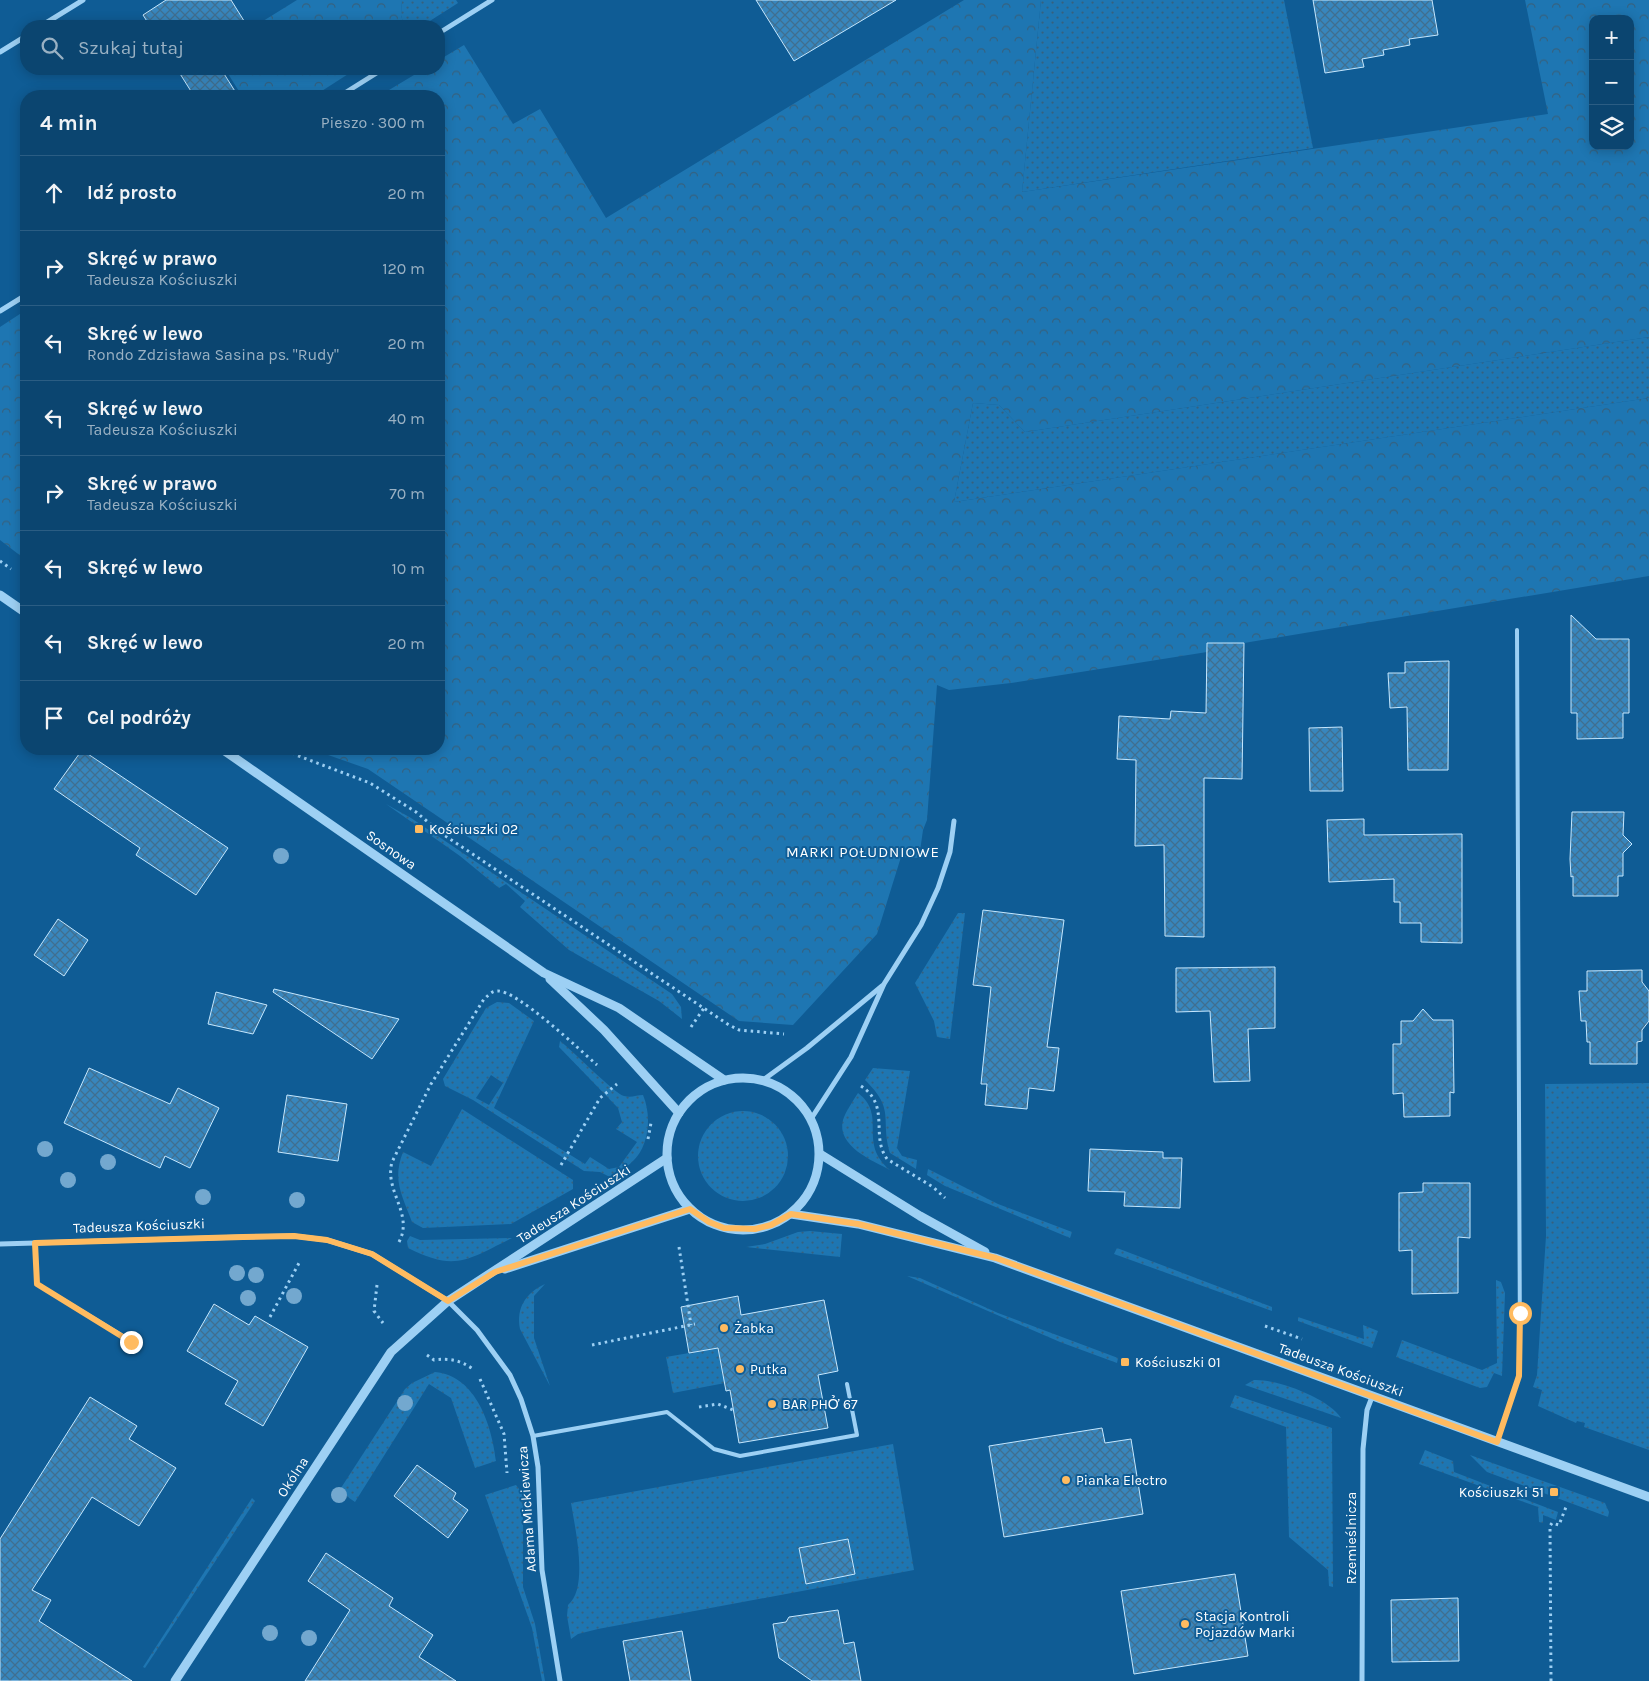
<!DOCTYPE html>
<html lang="pl">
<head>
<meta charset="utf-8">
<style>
	body { margin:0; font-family:Karla,sans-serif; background:#144c75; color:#f1f3f6 }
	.controls { position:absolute; right:15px; top:15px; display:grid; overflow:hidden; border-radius:10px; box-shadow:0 2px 12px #0003 }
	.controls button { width:45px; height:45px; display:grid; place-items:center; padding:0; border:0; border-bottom:1px solid #2b5d83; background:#0b4570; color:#f1f3f6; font:25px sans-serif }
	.stop { position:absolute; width:15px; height:15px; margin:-11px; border:4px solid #ffbb60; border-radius:50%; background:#fff }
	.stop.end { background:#ffbb60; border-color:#fff; box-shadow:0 1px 5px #0008 }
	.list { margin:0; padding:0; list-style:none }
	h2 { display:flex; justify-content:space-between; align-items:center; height:65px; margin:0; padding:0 20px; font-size:21px }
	h2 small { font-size:16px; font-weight:400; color:#9ab1c3 }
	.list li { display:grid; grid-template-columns:32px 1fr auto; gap:15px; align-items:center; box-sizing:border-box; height:75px; padding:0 20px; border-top:1px solid #2b5d83 }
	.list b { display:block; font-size:19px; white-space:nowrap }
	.list p { margin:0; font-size:16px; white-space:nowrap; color:#9ab1c3 }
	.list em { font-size:16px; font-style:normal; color:#9ab1c3 }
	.icon { flex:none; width:28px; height:28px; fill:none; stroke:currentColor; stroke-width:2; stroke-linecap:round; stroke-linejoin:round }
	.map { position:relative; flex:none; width:1649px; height:1681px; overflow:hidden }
	.search { position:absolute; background:#0b4570; box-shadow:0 2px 12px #0003; left:20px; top:20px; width:425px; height:55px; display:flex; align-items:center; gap:12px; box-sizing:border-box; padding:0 18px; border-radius:20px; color:#9ab1c3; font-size:19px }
	.panel { position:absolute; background:#0b4570; box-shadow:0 2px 12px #0003; left:20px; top:90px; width:425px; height:665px; border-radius:20px }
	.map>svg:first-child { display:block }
	.grass { fill:url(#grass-dots); fill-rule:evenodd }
	.forest { fill:url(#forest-crowns); fill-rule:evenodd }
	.building { fill:url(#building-cross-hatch); stroke:#c5e7fe }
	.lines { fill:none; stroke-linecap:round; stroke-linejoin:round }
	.path { stroke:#9dd0f4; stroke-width:3; stroke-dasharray:2.5 4; stroke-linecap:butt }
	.service { stroke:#9dd0f4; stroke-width:4 }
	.minor { stroke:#9dd0f4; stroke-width:5 }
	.tertiary { stroke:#9dd0f4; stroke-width:9 }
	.tree { fill:#73a8cf }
	.route { stroke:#ffbb60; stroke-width:6 }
	.poi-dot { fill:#ffbb60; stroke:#0f5c95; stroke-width:2 }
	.labels { text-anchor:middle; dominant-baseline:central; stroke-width:4; stroke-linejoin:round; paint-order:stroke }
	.poi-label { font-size:14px; fill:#fff; stroke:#0f5c95; text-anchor:start }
	.street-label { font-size:14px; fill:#fff; stroke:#0f5c95 }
	.neighbourhood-label { font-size:15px; letter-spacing:1px; fill:#fff; stroke:#0f5c95 }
</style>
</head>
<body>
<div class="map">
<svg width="1649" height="1681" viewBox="0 0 1649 1681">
	<defs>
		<pattern id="grass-dots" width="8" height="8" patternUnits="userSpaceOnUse" patternTransform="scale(1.25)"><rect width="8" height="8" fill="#1e76b2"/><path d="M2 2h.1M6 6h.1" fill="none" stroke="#35617f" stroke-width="1.8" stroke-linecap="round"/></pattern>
		<pattern id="forest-crowns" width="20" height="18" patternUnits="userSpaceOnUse" patternTransform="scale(1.25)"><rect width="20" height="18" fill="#1e76b2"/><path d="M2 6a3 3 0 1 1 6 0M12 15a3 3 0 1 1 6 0" fill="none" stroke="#35617f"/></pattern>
		<pattern id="building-cross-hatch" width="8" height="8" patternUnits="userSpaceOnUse" patternTransform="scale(1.25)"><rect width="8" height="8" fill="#3886bd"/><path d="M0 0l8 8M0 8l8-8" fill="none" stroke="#406f90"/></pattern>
	</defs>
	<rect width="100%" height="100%" fill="#0f5c95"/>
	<g class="grass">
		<polygon points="402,0 456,0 458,3 422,26 404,26 401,15"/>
		<polygon points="1041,0 1284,0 1313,148 1022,192"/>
		<polygon points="1649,337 1649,398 954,502 973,403 999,405 1025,432"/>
		<polygon points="386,804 411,818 672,994 681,1007 682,1019 659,1001 569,950 520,907 525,901 506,884 499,888 460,856"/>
		<polygon points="958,913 965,913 950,1039 937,1037 934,1021 915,983"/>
		<path d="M497 1002 509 1003 534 1021 494 1108 585 1164 590 1157 609 1169 619 1167 637 1142 616 1129 622 1122 618 1108 559 1047 560 1041C572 1050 615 1094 624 1096 631 1098 637 1095 643 1095 652 1116 649 1146 633 1161 626 1168 618 1172 610 1177L600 1172 584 1171 473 1100 445 1086 443 1079 486 1008ZM491 1075 503 1083 489 1105 476 1098Z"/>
		<path d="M873 1068 910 1071 897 1148 902 1156 917 1160 916 1169 890 1153C880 1119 896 1110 865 1080Z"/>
		<polygon points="1649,1083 1649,1450 1584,1427 1585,1423 1577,1421 1576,1423 1538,1406 1542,1390 1533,1387 1537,1375 1546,1236 1545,1084"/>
		<path d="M858 1093C888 1116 857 1142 890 1170 873 1161 836 1146 843 1120 846 1111 853 1101 858 1093Z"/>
		<path d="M462 1109 573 1180V1189L511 1224 423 1228 412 1222C402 1195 392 1180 403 1152L431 1166Z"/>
		<circle cx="743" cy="1156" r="45"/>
		<polygon points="928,1169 998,1204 1072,1232 1070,1238 945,1186 927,1175"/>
		<polygon points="810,1231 842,1234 840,1257 746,1247 765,1244 798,1232"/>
		<path d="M410 1236 420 1240 512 1238C467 1260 456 1272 408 1248L407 1241Z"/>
		<polygon points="1117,1248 1272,1307 1272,1311 1114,1254"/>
		<polygon points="907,1276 920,1278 998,1313 1118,1358 1117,1363 1060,1342"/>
		<polygon points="1496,1280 1501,1282 1505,1293 1502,1376 1494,1373 1487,1387 1480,1388 1396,1357 1402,1340 1482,1370 1497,1363"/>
		<path d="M545 1284 534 1296V1338L550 1386 520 1329C516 1307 526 1293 545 1284Z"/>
		<polygon points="1298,1317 1364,1339 1363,1325 1378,1331 1372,1348 1298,1321"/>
		<polygon points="718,1348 725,1383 673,1393 666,1357"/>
		<path d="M435 1372C477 1376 492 1427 496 1461L475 1468 451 1398 429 1384 355 1502 339 1491 405 1389 412 1383Z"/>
		<path d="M1254 1380C1277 1379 1328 1398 1341 1418L1245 1385Z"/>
		<polygon points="1235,1395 1332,1428 1333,1587 1329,1586 1328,1570 1289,1537 1286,1427 1230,1407"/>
		<path d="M893 1444 914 1570 598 1629 578 1634 571 1639 567 1616 568 1605C589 1588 575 1528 571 1503Z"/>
		<polygon points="1425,1450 1453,1461 1454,1472 1558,1512 1556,1520 1543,1515 1543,1523 1539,1522 1538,1507 1419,1464"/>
		<polygon points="1470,1455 1605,1503 1609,1512 1608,1517 1487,1472"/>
		<polygon points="516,1485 523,1494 523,1587 535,1624 545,1681 542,1681 532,1628 485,1495"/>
		<polygon points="252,1498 255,1501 145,1668 143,1667"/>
	</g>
	<g class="forest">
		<polygon points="297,0 402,0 401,15 404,26 255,26"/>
		<path d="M964 0H1041L1022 192 1548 114 1525 0H1649V337L1025 432 999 405 973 403 954 502 1649 398V576L1244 643H1207V652L1011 683 949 690 937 685 927 820 923 830 919 858 901 857 877 934 793 1025 739 1021 368 769 311 749H439V96H379L424 69H439V60L464 45 513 124 540 109 606 218ZM1593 19H1630V146H1593Z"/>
		<polygon points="225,69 356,69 314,96 242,96"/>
		<polygon points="26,310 26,560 0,540 0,327"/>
	</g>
	<g class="building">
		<polygon points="166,0 231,0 246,24 242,26 150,26 143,15"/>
		<polygon points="756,0 896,0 794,61"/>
		<polygon points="1313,0 1432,0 1438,35 1409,39 1410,45 1383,50 1384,55 1362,59 1364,67 1325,73"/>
		<polygon points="177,69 221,69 238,96 194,96"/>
		<polygon points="1571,615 1596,639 1629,639 1629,713 1623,713 1623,738 1577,739 1577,713 1571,713"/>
		<polygon points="1207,643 1244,643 1242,779 1204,778 1204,937 1165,936 1164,845 1135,846 1136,760 1117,759 1119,716 1170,719 1171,711 1206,713"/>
		<polygon points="1449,661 1448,770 1408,770 1407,707 1390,708 1388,673 1405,673 1405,662"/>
		<polygon points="1342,727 1343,791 1310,791 1309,728"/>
		<polygon points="82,750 228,848 196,895 136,855 140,848 54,789"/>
		<polygon points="1572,812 1624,812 1623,835 1632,844 1623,853 1623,876 1618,876 1618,896 1573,896 1573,876 1571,877 1570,859"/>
		<polygon points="1364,819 1364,835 1462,834 1462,943 1421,942 1421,923 1400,923 1400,902 1394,902 1394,879 1329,882 1327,820"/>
		<polygon points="983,910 1064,920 1047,1047 1059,1048 1054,1091 1029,1088 1027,1109 985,1105 987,1084 981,1084 991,987 973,985"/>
		<polygon points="58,919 88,940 64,976 34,955"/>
		<polygon points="1275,967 1275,1028 1248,1029 1250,1081 1214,1082 1210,1011 1176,1012 1176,968"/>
		<polygon points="1642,970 1642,982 1649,991 1649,1021 1642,1030 1642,1041 1637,1042 1637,1064 1590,1064 1590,1042 1587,1042 1586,1021 1581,1021 1579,991 1587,991 1587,971"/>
		<polygon points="274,989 399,1019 372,1059 273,992"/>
		<polygon points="216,992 267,1005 253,1034 208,1024"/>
		<polygon points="1423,1009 1433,1020 1453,1020 1454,1093 1450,1092 1450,1116 1404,1117 1403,1093 1393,1094 1393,1044 1401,1044 1401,1021 1413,1021"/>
		<polygon points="89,1068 170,1104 178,1088 219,1108 190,1168 165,1156 160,1168 64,1123"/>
		<polygon points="287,1095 347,1104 338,1161 278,1152"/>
		<polygon points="1090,1149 1163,1152 1163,1158 1182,1158 1180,1208 1124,1206 1125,1192 1088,1191"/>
		<polygon points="1423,1183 1470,1183 1470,1238 1458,1237 1458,1293 1412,1294 1412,1250 1399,1251 1399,1193 1423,1192"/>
		<polygon points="738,1296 741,1315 824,1300 838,1371 818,1375 828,1428 739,1443 730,1390 726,1391 718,1348 689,1353 681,1307"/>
		<polygon points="214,1304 249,1325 255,1316 308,1347 263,1426 225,1404 238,1381 187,1351"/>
		<polygon points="90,1397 137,1426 129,1439 176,1468 139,1526 92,1497 32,1590 51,1600 39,1621 132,1681 0,1681 0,1539"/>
		<polygon points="1102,1428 1105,1443 1131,1439 1143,1514 1004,1537 989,1446"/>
		<polygon points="417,1465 456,1493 453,1499 468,1510 448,1538 394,1496"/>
		<polygon points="848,1539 855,1574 806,1584 799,1548"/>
		<polygon points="326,1553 393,1598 389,1606 433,1635 419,1657 456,1681 305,1681 350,1610 308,1581"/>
		<polygon points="1235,1574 1248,1656 1134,1674 1121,1591"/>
		<polygon points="1458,1598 1459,1661 1392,1662 1391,1600"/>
		<polygon points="838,1610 844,1644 854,1642 861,1681 812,1681 779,1658 773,1624 786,1622 789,1617"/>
		<polygon points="682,1631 691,1681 630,1681 623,1641"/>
	</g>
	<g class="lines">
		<g class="path">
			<polyline points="0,561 11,569"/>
			<polyline points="287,749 296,755 370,783 416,812 441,833 729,1025 739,1030 784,1034"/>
			<polyline points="691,1027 704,1008"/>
			<path d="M861 1086C891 1106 870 1135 887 1159L933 1187 945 1198"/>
			<polyline points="648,1139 651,1123"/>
			<polyline points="561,1165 600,1098 617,1084"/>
			<path d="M399 1242C414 1214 384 1191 392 1162L431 1084 484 999C488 996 491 991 497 991 516 989 581 1051 597 1065"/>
			<polyline points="679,1247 691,1325"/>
			<polyline points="377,1285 374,1311 383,1323"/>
			<polyline points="270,1317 299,1263"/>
			<polyline points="1265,1326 1302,1339"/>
			<polyline points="592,1345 695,1324"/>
			<path d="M427 1355 434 1360C449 1358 460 1360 473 1369"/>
			<polyline points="480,1379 504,1434 507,1473"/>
			<polyline points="699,1407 718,1404 733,1410"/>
			<polyline points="1551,1681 1550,1526 1552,1523 1559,1525 1566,1507"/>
		</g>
		<g class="service">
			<polyline points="35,1243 37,1284 131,1341"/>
			<polyline points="533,1436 667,1412 714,1449 740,1456 857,1435 847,1384"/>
			<polyline points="1497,1441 1519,1376 1520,1356 1517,630"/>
		</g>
		<g class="minor">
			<polyline points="41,26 83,0"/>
			<polyline points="439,33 492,0"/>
			<polyline points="0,52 26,36"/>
			<polyline points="340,96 383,69"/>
			<polyline points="0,311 26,295"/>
			<polyline points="763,1080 807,1048 882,986"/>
			<polyline points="811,1119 851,1057 884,984 921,925 938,888 950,852 954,821"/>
			<polyline points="0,1244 243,1237 294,1236 327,1240 372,1254 448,1301 477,1330 510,1375 521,1399 533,1436 538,1467 542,1570 560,1681"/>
			<polyline points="1362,1681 1363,1449 1367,1410 1372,1397"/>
		</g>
		<g class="tertiary">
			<polyline points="0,595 26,613"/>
			<polyline points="222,749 544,973 619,1008 724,1080"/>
			<polyline points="550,979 604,1030 679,1113"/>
			<circle cx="743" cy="1154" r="76"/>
			<polyline points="820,1154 920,1216 985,1252"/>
			<polyline points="791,1214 858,1224 995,1258 1649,1497"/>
			<polyline points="505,1269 690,1209"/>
			<polyline points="175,1681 391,1352 448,1301 667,1158"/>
		</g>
	</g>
	<g class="tree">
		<circle cx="281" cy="856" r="8"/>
		<circle cx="45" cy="1149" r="8"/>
		<circle cx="108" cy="1162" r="8"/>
		<circle cx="68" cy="1180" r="8"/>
		<circle cx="203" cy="1197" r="8"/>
		<circle cx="297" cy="1200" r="8"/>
		<circle cx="237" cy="1273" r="8"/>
		<circle cx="256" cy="1275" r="8"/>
		<circle cx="294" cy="1296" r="8"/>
		<circle cx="248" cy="1298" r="8"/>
		<circle cx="405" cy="1403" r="8"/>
		<circle cx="339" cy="1495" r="8"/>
		<circle cx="270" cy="1633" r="8"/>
		<circle cx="309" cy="1638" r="8"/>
	</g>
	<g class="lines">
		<polyline class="route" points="131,1342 37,1284 35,1243 243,1237 294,1236 327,1240 372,1254 448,1301 495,1272 690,1209 709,1222 724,1228 755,1229 771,1225 791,1214 858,1224 996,1258 1497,1442 1519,1376 1520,1313"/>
	</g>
	<g class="poi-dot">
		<rect x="414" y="824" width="10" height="10" rx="2.5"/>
		<circle cx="724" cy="1328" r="5"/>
		<rect x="1120" y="1357" width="10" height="10" rx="2.5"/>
		<circle cx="740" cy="1369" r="5"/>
		<circle cx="772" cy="1404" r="5"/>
		<circle cx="1066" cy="1480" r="5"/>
		<rect x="1549" y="1487" width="10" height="10" rx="2.5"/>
		<circle cx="1185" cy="1624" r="5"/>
	</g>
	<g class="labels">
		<g class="poi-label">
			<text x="429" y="829">Kościuszki 02</text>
			<text x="734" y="1328">Żabka</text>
			<text x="1135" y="1362">Kościuszki 01</text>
			<text x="750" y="1369">Putka</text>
			<text x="782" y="1404">BAR PHỞ 67</text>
			<text x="1076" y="1480">Pianka Electro</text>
			<text x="1544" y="1492" text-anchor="end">Kościuszki 51</text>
			<text x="1195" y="1616">Stacja Kontroli<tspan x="1195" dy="16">Pojazdów Marki</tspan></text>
		</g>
		<g class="street-label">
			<text transform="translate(391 850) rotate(35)">Sosnowa</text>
			<text transform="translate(574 1204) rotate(-33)">Tadeusza Kościuszki</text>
			<text transform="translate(139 1226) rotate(-2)">Tadeusza Kościuszki</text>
			<text transform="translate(1341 1370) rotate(20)">Tadeusza Kościuszki</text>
			<text transform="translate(293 1477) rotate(-57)">Okólna</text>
			<text transform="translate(527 1509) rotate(-94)">Adama Mickiewicza</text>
			<text transform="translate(1351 1538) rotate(-90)">Rzemieślnicza</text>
		</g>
		<g class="neighbourhood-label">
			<text x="863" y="852">MARKI POŁUDNIOWE</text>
		</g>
	</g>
</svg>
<div class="controls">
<button>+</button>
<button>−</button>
<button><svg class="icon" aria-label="layers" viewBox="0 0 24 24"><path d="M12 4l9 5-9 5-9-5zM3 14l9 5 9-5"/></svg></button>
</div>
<div class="stop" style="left:1520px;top:1313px"></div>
<div class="stop end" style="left:131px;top:1342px"></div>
<div class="search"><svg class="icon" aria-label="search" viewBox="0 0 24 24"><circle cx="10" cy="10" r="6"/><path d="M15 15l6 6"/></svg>Szukaj tutaj</div>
<section class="panel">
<h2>4 min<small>Pieszo · 300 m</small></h2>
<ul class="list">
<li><svg class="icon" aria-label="ahead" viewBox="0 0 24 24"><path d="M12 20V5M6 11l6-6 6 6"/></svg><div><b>Idź prosto</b></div><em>20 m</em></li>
<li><svg class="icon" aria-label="right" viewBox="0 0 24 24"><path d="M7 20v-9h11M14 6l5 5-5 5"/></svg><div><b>Skręć w prawo</b><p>Tadeusza Kościuszki</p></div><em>120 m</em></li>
<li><svg class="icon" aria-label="left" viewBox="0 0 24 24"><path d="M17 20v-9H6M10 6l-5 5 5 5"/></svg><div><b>Skręć w lewo</b><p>Rondo Zdzisława Sasina ps. &quot;Rudy&quot;</p></div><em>20 m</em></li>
<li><svg class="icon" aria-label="left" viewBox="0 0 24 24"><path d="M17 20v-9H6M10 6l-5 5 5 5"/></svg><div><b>Skręć w lewo</b><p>Tadeusza Kościuszki</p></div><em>40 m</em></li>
<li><svg class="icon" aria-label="right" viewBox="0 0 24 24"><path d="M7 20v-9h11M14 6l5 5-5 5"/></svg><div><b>Skręć w prawo</b><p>Tadeusza Kościuszki</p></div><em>70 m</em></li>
<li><svg class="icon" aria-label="left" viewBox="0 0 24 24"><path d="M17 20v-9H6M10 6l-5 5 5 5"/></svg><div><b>Skręć w lewo</b></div><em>10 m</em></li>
<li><svg class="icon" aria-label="left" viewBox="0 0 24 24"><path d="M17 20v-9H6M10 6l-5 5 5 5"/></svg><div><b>Skręć w lewo</b></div><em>20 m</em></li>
<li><svg class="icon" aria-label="arrive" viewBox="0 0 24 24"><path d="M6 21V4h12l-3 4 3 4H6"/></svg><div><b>Cel podróży</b></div></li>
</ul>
</section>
</div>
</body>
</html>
